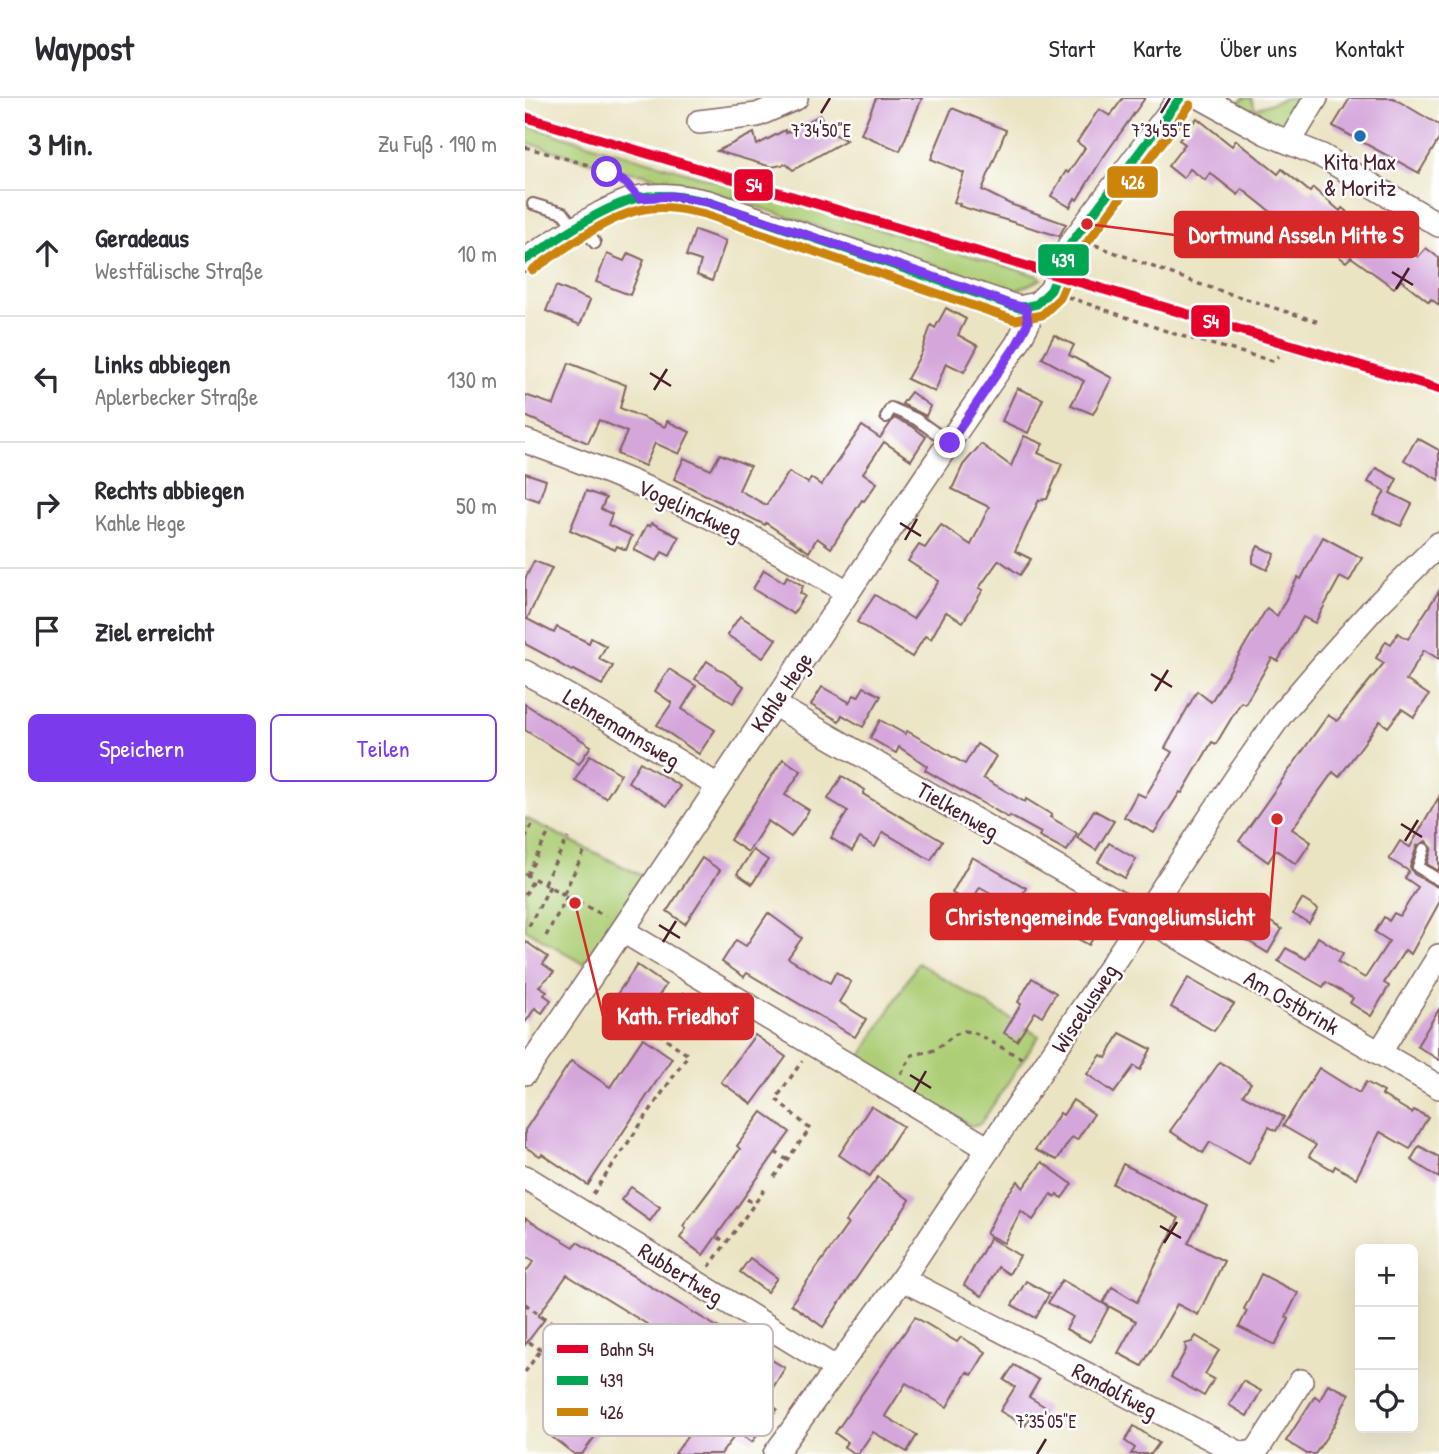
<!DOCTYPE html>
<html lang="de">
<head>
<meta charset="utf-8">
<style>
	body { margin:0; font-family:"Patrick Hand",sans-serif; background:#f2f2f3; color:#2b2b33 }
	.controls { position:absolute; right:21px; bottom:21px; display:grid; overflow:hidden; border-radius:10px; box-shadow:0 7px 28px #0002 }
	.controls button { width:63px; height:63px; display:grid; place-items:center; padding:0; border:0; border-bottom:2px solid #e1e1e2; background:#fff; color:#2b2b33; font:35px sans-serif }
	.stop { position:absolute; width:21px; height:21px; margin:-16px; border:5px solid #7c3aed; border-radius:50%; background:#fff }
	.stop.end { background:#7c3aed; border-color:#fff; box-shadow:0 2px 7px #0008 }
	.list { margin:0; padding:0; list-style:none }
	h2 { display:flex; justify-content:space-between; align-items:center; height:91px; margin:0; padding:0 28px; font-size:30px }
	h2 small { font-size:23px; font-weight:400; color:#7c7c81 }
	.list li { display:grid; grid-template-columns:46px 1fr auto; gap:21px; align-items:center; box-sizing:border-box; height:126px; padding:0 28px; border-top:2px solid #e1e1e2 }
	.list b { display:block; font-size:26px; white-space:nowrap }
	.list p { margin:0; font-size:23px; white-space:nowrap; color:#7c7c81 }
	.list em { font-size:23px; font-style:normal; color:#7c7c81 }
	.actions { display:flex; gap:14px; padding:21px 28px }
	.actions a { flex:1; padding:16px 0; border:2px solid #7c3aed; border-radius:10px; text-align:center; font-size:24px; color:#7c3aed }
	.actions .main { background:#7c3aed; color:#fff }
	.icon { flex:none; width:38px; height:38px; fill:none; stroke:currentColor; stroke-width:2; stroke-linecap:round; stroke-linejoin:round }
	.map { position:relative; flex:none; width:914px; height:1356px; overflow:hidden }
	header { display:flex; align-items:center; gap:42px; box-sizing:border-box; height:98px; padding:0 35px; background:#fff; border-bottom:2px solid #e1e1e2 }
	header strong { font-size:33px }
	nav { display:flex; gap:38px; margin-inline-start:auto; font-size:24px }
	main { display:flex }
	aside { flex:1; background:#fff }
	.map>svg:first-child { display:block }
	.green { fill:#adce76; stroke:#7c7650; stroke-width:2 }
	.building { fill:#d4a6da }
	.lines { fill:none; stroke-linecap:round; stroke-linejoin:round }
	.service-casing { stroke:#826460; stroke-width:14 }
	.minor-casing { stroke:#826460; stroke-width:26 }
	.path { stroke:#826460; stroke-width:3.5; stroke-dasharray:5 5; stroke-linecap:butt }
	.service { stroke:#fff; stroke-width:10 }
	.minor { stroke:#fff; stroke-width:23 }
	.bus-1-casing { stroke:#fff; stroke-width:14 }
	.bus-2-casing { stroke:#fff; stroke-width:14 }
	.bus-1 { stroke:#00a651; stroke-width:9 }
	.bus-2 { stroke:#cc840b; stroke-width:9 }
	.rail-1-casing { stroke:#fff; stroke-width:16 }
	.rail-1 { stroke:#e4002b; stroke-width:10 }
	.route { stroke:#7c3aed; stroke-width:9 }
	.ticks { fill:none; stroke:#4a1f2b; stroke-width:2.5 }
	.poi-dot { fill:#1f6fb2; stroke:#fff; stroke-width:2.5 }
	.labels { text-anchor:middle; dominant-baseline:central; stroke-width:5; stroke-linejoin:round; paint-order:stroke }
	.poi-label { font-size:23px; fill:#4a1f2b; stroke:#fff }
	.street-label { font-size:23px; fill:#4a1f2b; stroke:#fff }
	.key { fill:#fff; stroke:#c9bcbf; stroke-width:2 }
	.key-label { font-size:19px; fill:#4a1f2b }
	.ticks-label { font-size:18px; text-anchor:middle; fill:#4a1f2b; stroke:#fff; stroke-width:5; stroke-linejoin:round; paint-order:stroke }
	.leader { fill:none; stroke:#d62828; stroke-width:2.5 }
	.callout-dot { fill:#d62828; stroke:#fff; stroke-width:2.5 }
	.callout { fill:#d62828; stroke:#d62828; stroke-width:2.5 }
	.callout-label { font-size:24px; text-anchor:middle; font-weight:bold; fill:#fff }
	.line-badge { stroke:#fff; stroke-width:2.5 }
	.badge-label { font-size:19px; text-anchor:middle; font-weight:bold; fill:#fff }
</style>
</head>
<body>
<header>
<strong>Waypost</strong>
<nav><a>Start</a><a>Karte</a><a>Über uns</a><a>Kontakt</a></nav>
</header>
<main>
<aside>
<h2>3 Min.<small>Zu Fuß · 190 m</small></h2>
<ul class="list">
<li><svg class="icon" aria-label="ahead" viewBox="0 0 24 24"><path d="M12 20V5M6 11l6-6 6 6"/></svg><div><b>Geradeaus</b><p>Westfälische Straße</p></div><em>10 m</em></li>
<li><svg class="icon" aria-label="left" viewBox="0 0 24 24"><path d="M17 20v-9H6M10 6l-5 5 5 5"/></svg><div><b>Links abbiegen</b><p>Aplerbecker Straße</p></div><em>130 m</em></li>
<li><svg class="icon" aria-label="right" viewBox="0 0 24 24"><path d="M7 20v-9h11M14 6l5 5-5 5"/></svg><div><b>Rechts abbiegen</b><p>Kahle Hege</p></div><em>50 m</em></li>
<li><svg class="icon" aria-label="arrive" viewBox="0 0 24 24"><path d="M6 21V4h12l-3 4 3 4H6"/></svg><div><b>Ziel erreicht</b></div></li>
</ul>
<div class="actions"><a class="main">Speichern</a><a>Teilen</a></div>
</aside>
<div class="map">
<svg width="914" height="1356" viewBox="0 0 914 1356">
	<rect width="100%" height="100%" fill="#fff"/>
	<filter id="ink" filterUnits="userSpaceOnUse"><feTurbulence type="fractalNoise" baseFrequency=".0143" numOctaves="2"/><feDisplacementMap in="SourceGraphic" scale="14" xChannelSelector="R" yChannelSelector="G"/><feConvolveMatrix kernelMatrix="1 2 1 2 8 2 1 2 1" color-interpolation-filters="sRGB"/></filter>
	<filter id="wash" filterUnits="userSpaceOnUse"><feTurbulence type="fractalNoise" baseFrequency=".00686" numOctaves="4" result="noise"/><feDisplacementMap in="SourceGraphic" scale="28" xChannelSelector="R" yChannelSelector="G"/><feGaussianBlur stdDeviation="1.57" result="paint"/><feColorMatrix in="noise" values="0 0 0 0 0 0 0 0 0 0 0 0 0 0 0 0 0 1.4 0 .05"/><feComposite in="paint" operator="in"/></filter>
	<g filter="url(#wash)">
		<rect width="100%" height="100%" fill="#eae4c3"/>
		<g class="green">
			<path d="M718 0H726L730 11 761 0H780C755 41 747 27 712 7Z"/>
			<polygon points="0,27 514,178 516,181 490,193 169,88 136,82 120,76 95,73 0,44"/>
			<polygon points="0,720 119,779 59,866 0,831"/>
			<polygon points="393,865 514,938 456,1025 446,1028 335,960"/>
		</g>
		<g id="blocks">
			<g class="building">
				<polygon points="351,0 397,0 375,53 336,36"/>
				<polygon points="598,0 620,0 577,61 552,102 550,100 545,109 526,98 541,73 543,75 560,50 552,44 574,11 585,18"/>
				<polygon points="825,0 868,0 914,27 914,41 894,75 808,28"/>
				<polygon points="427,10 481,32 457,92 485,106 541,126 534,138 434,108 435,106 429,104 439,75 406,61"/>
				<polygon points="295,17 305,34 321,42 268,72 261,66 247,69 192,53 229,35 232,47 260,32 261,35"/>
				<polygon points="672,20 707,48 711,42 753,76 757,71 785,94 788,90 815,113 817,110 860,143 864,137 893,159 901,150 914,160 914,207 906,201 904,204 876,182 869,190 826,159 821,164 793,142 791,144 763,123 757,130 743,119 746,114 717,91 713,97 685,75 680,82 665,71 658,80 643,68 660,46 654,42"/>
				<polygon points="170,132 201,143 187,183 172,177 176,163 161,158"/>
				<polygon points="103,155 119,162 105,197 71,184 82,156 99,163"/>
				<polygon points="31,188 65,202 55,227 21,213"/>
				<polygon points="421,210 441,221 433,237 453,248 439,274 421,265 410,294 382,281 396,256 406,227 410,230"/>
				<polygon points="529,237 549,247 544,257 587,280 568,316 546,307 559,283 517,260"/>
				<polygon points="44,265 101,287 95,310 140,329 142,323 165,334 154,356 130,345 120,368 92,356 102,334 74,322 63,345 0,318 0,297 29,307"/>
				<polygon points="492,290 518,301 503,335 477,323"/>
				<polygon points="386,294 405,308 401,318 377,306"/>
				<polygon points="369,320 387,328 401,339 386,362 359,344 338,375 352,385 339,403 337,402 306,450 292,440 284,454 241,425 240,427 149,381 159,360 186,372 195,356 225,368 214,392 241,407 264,374 283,385 286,380 296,387 337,328 355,340"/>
				<polygon points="499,338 518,346 513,355 537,366 522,401 514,402 490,453 506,461 495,477 474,462 454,490 458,492 438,524 421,514 406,541 400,538 387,559 332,524 350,497 388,521 414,483 383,463 394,447 400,450 416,427 446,447 464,409 427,391 438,367 456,346 486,368"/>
				<polygon points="892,340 914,352 914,382 879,362"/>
				<polygon points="851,370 872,381 865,395 887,406 876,428 848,416 860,393 843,384"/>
				<polygon points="0,375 21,382 14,403 0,398"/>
				<polygon points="61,393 81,400 76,411 87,416 83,427 107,438 101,452 92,448 90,452 45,432"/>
				<polygon points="127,425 154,439 145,458 137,454 132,463 109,452 122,427 125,428"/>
				<polygon points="798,439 837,460 824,484 815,479 790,525 778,519 753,563 747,560 720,606 716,604 691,646 687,644 657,695 655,694 629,735 599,719 612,695 620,699 647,654 640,650 672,593 686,604 742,510 752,518 773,479 776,481"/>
				<polygon points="733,448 750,456 742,472 728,465 728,458"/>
				<polygon points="9,463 27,470 2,521 29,535 32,529 64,545 66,540 81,548 74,561 88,568 77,587 49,572 47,573 33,565 34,564 0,546 0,481"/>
				<polygon points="239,472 259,484 262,478 278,488 275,495 280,498 268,516 228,491"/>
				<polygon points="914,493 914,561 899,552 881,582 904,597 889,619 877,611 863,629 855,623 814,679 808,674 767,731 786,744 771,766 751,752 743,764 714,743 803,617 812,623 859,565 851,560 861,543 866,546 873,535 883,541"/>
				<polygon points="215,518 251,541 238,560 202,537"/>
				<polygon points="182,563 219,588 208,605 170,581"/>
				<polygon points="144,571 171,588 157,611 190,632 174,656 132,627 147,605 130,593"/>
				<polygon points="297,589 324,604 323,606 329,597 333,599 339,589 356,598 338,629 317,617 314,623 286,607"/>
				<polygon points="0,606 66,648 54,666 0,632"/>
				<polygon points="355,622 380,636 382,633 440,666 452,646 471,658 458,680 500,704 501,701 527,717 525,719 552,735 542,753 514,738 516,735 485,718 484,720 400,672 402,668 374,649 371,655 345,640"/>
				<polygon points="65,657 96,676 81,700 50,682"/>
				<polygon points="258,661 276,673 260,697 284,712 266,739 243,723 223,754 205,742"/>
				<polygon points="115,664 155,688 142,708 103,684"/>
				<polygon points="317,678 340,692 338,696 417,743 406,762 358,734 350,749 335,740 327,753 306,740 323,713 303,701"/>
				<polygon points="914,699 914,773 902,766 907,750 901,743 892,748 885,769 889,776 914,790 914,805 886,856 880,852 859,885 864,888 846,918 825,905 828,900 801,884 798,889 753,863 761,850 781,861 793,839 818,855 813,864 840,880 864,843 850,834 859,819 864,823 869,815 875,818 893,789 880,780 884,773 864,761 875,743 885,749"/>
				<polygon points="569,712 589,723 571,752 552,740"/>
				<polygon points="584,745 611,761 600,780 573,764"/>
				<polygon points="228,752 243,762 227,786 212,776"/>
				<polygon points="447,759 501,790 491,809 455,789 445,806 427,795"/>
				<polygon points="177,760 195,772 160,826 142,813"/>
				<polygon points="777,801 793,811 784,825 768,816"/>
				<polygon points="533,805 574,830 564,847 522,824"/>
				<polygon points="723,810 757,831 743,855 708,834"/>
				<polygon points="243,815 277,840 263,860 305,885 311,874 326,884 314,904 341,921 330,939 222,875 219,879 197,864 211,842 221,848"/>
				<polygon points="0,843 23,859 18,866 29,874 14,888 22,893 19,897 26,902 17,915 10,910 0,925"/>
				<polygon points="112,867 141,887 109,934 80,914"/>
				<polygon points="507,880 531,895 517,918 510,914 492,943 479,935 496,906 493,904"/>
				<polygon points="663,880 709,906 689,933 646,909"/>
				<polygon points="914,911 914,962 892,948"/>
				<polygon points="595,935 626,951 615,972 609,968 589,995 562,976 576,957 581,960"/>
				<polygon points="230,937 261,959 227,1006 196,984"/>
				<polygon points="118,940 147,960 63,1087 17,1056 15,1058 0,1049 0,1032 46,963 85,989"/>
				<polygon points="695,964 726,985 718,997 759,1019 751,1033 744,1029 724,1066 685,1044 678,1055 645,1033"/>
				<polygon points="794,970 834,995 841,984 859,994 857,997 887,1015 889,1012 903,1019 885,1051 855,1034 831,1080 810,1068 808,1072 784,1058 791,1047 758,1028"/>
				<polygon points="548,1002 569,1016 552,1042 547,1039 532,1062 510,1052 535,1015 538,1017"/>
				<polygon points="346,1008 378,1028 345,1078 314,1057"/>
				<polygon points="237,1014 265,1034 178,1157 155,1140 161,1131 158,1128 215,1051 212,1048"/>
				<polygon points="894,1048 914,1059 914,1080 886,1062"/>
				<polygon points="517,1064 547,1086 537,1100 532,1096 530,1099 526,1096 508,1122 496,1113 479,1145 461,1136 478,1102 493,1083 498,1090"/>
				<polygon points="598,1066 682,1108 663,1145 699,1163 673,1217 652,1206 617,1268 593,1255 611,1223 578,1205 587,1189 612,1204 654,1120 588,1086"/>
				<polygon points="353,1079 385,1102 298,1229 266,1206 323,1126 320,1124"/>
				<polygon points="106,1089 135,1109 125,1123 96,1102"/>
				<polygon points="0,1120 49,1149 52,1144 260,1270 242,1299 140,1236 111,1276 114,1279 57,1356 49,1356 27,1339 86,1258 98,1267 125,1228 42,1177 13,1218 19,1222 0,1247 0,1175 9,1163 0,1158"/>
				<polygon points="465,1140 495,1158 484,1176 473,1169 457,1198 439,1187"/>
				<polygon points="225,1160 252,1180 242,1194 215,1174"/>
				<polygon points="736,1176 773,1195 761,1219 764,1221 750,1247 714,1229 722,1213 719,1211"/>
				<polygon points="537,1182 584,1209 565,1244 541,1231 548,1219 523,1205"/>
				<polygon points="501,1183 524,1196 511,1220 487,1207"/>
				<polygon points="390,1219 432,1244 436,1239 461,1254 447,1277 442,1274 422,1309 381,1285 360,1318 392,1337 382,1354 348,1334 333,1356 331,1356 319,1349 322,1344 310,1335"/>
				<polygon points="671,1238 694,1252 680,1276 689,1281 679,1298 646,1279 661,1252 660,1246 667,1244"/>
				<polygon points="489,1267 514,1282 504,1299 522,1310 514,1323 506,1319 500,1328 475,1313 490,1289 479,1282"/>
				<polygon points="718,1283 736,1293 722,1318 704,1307"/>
				<polygon points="803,1286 824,1296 808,1329 790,1356 782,1356 761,1343 790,1298 795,1302"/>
				<polygon points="237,1300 252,1311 227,1344 213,1334"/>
				<polygon points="180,1313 211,1336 196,1356 150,1356"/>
				<polygon points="609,1328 634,1345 626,1356 606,1356 610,1350 600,1343"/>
			</g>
		</g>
	</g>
	<g filter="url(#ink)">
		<use href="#blocks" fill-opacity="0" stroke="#826460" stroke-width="2"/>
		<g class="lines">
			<defs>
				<g id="service">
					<polyline points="8,106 38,115 51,131"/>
					<polyline points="58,127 70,145"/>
					<polyline points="361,319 366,310 391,321 425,345"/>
					<polyline points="899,751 893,769 914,782"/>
				</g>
				<g id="minor">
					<polyline points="677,0 741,35 797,58 914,127"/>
					<polyline points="174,24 232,17 271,0"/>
					<polyline points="765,43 791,0"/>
					<path d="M0 162C31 143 82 106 117 99 139 95 161 99 183 104L494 210 512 206 526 192 544 148 655 0"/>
					<path d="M0 343C111 382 222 431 322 494"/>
					<polyline points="0,574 75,616 193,688"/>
					<polyline points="248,606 914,989"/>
					<polyline points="98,833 464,1051"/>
					<polyline points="855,954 914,858"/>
					<path d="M0 975C167 734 324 486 492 246L503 225 501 210"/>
					<polyline points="0,1079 312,1271"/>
					<polyline points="377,1181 716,1356 729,1354 734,1349 776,1283"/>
					<polyline points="250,1356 377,1181 714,676 757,615 804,560 848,511 914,446"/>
				</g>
			</defs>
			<use href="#service" class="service-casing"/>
			<use href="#minor" class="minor-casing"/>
			<g class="path">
				<polyline points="0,49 67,68 97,83"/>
				<polyline points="570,147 674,186 794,224"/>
				<polyline points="543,199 653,237 748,263 754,258"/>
				<polyline points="0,740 9,723"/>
				<polyline points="0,776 80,818"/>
				<polyline points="2,777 25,732"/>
				<polyline points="19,785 43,740"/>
				<polyline points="39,795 61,750"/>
				<polyline points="0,797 9,780"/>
				<polyline points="4,828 25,788"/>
				<polyline points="21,838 43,797"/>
				<polyline points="376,976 387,957 410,952 429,937 440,933 450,935 498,961"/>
				<polyline points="250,1054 262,1062"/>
				<polyline points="249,1079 285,1031 251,1001 277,963"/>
				<polyline points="68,1096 163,957 132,934 160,893"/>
				<polyline points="222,1101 229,1106"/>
				<polyline points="193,1139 201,1145"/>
				<polyline points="184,1169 240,1091"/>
				<polyline points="0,1206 32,1229 0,1274"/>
				<polyline points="4,1244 16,1252"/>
			</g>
			<use href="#service" class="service"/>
			<use href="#minor" class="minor"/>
			<defs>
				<path id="bus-1" d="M0 162C36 140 82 103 124 98 144 96 164 100 183 104L494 210 512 206 526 192 544 148 655 0"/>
				<path id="bus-2" d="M7 172C40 151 86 114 126 110 144 108 162 112 180 116L490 222 517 217 535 200 555 154 665 7"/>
			</defs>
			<use href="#bus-1" class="bus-1-casing"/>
			<use href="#bus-2" class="bus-2-casing"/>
			<use href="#bus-1" class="bus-1"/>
			<use href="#bus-2" class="bus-2"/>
			<defs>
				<polyline id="rail-1" points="0,19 914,291"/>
			</defs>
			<use href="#rail-1" class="rail-1-casing"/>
			<use href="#rail-1" class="rail-1"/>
		</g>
	</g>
	<g class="lines" filter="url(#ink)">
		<polyline class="route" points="82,74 101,85 115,100 147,98 183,104 439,189 484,206 501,210 503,225 492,246 425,345"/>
	</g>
	<path class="ticks" d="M296 15 305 0M636 15 645 0M867 174 888 187M871 191 884 170M125 275 146 288M129 292 142 271M375 425 396 438M380 442 392 421M626 576 647 589M630 593 643 572M876 726 897 739M880 743 893 722M134 827 155 840M138 844 151 823M385 977 406 990M389 994 401 973M635 1128 656 1140M639 1145 652 1124M512 1356 521 1341"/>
	<circle class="poi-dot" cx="835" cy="38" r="7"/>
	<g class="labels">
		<g class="poi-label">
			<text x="835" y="63">Kita Max<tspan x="835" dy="26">&amp; Moritz</tspan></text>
		</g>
		<g class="street-label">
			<text transform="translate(165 411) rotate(25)">Vogelinckweg</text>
			<text transform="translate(256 594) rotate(-56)">Kahle Hege</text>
			<text transform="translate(97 630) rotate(31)">Lehnemannsweg</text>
			<text transform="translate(433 712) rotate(30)">Tielkenweg</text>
			<text transform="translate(767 904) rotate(30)">Am Ostbrink</text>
			<text transform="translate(559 910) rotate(-57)">Wiscelusweg</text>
			<text transform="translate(156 1175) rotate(32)">Rubbertweg</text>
			<text transform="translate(590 1292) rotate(28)">Randolfweg</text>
		</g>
	</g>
	<rect x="18" y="1226" width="230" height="112" rx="10" class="key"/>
	<rect x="32" y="1247" width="31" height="8" fill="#e4002b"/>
	<rect x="32" y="1278" width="31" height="9" fill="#00a651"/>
	<rect x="32" y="1310" width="31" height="8" fill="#cc840b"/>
	<g class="key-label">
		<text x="75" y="1258">Bahn S4</text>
		<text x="75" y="1289">439</text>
		<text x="75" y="1321">426</text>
	</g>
	<g class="ticks-label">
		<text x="636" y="39">7°34'55"E</text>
		<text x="296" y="39">7°34'50"E</text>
		<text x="521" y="1330">7°35'05"E</text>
	</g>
	<path class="leader" d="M562 126L650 137M752 721L744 819M50 805L78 918"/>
	<g class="callout-dot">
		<circle cx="562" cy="126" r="7"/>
		<circle cx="752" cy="721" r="7"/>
		<circle cx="50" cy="805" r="7"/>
	</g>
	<g class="callout">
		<rect x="650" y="114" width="243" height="45" rx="7"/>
		<rect x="406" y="796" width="338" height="45" rx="7"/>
		<rect x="78" y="896" width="150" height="45" rx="7"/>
	</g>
	<g class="callout-label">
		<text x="771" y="145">Dortmund Asseln Mitte S</text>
		<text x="575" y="827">Christengemeinde Evangeliumslicht</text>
		<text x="153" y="926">Kath. Friedhof</text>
	</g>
	<g class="line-badge">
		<rect x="581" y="67" width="53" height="34" rx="7" fill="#cc840b"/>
		<rect x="208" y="70" width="41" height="34" rx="7" fill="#e4002b"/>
		<rect x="512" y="145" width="53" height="34" rx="7" fill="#00a651"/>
		<rect x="665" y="206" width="41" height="34" rx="7" fill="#e4002b"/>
	</g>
	<g class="badge-label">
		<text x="608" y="91">426</text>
		<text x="229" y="94">S4</text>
		<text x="538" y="169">439</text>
		<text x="686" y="230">S4</text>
	</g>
</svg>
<div class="controls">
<button>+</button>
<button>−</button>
<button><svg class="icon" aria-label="locate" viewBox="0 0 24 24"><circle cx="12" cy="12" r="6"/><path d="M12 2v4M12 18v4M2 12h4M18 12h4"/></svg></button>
</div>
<div class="stop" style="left:82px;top:74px"></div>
<div class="stop end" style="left:425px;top:345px"></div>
</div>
</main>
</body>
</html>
